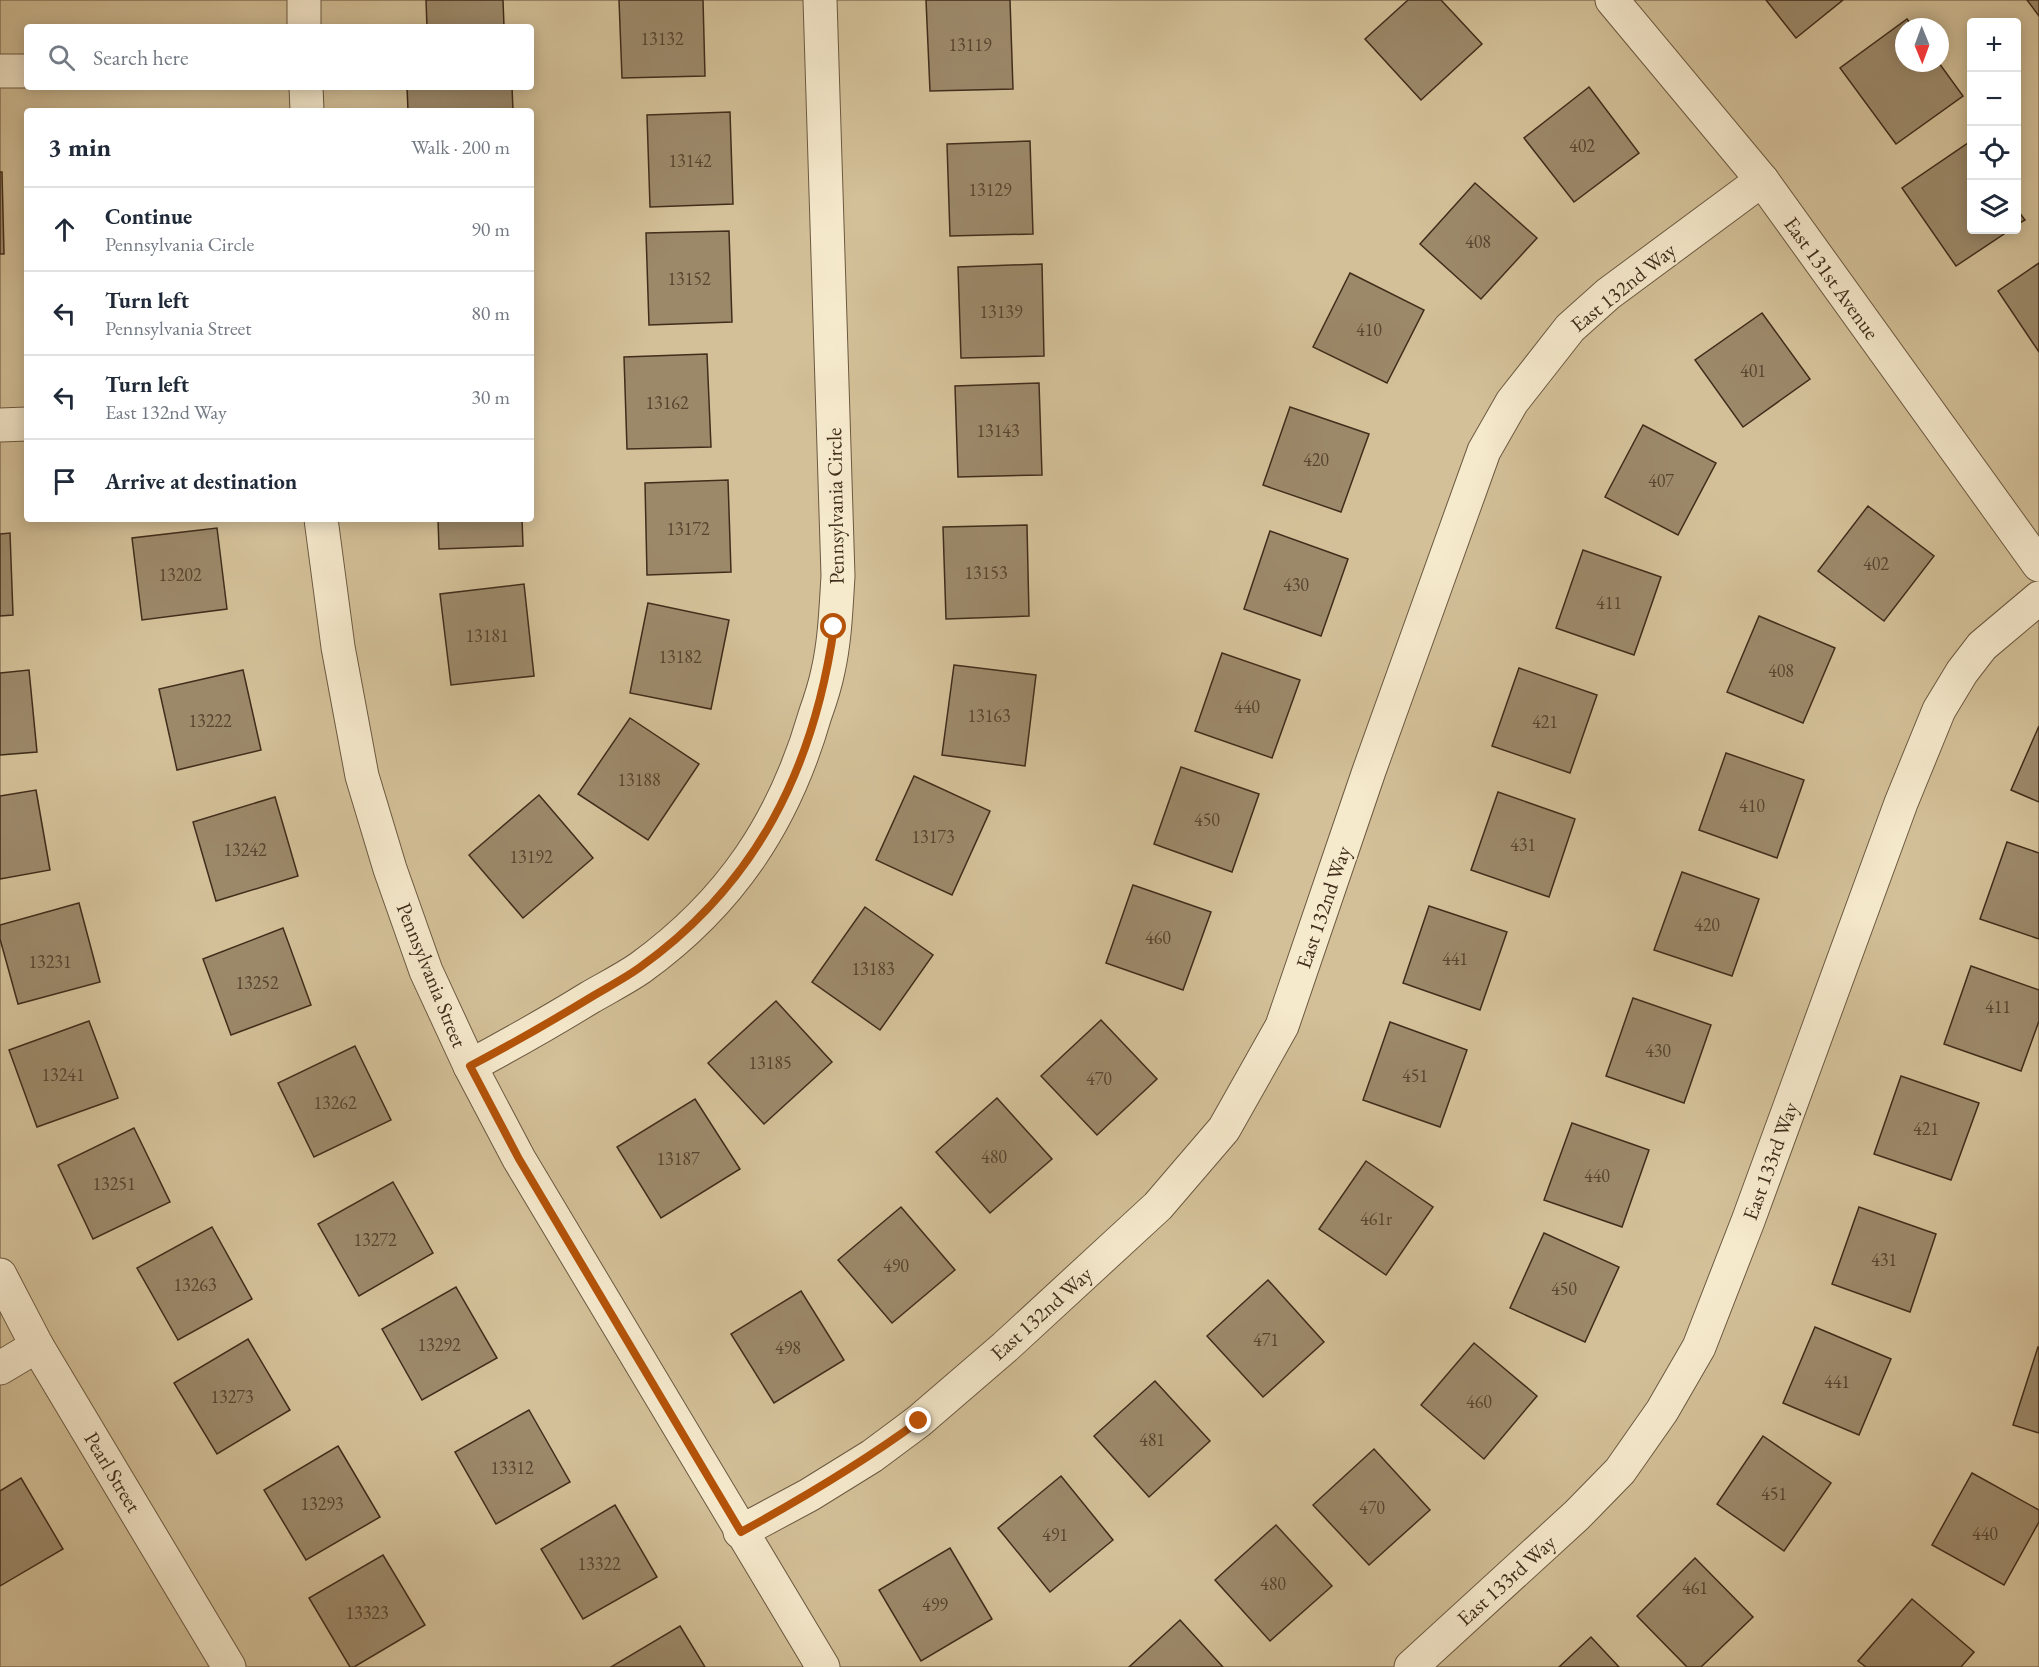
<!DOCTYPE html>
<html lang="en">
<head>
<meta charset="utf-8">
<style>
	body { margin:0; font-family:"EB Garamond",serif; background:#f6f6f7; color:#1f2937 }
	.controls { position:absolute; right:18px; top:18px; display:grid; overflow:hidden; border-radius:6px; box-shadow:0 3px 15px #0003 }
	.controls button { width:54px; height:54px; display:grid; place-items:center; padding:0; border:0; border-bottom:2px solid #e0e1e3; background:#fff; color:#1f2937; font:30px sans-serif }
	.compass { position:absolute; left:1895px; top:18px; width:54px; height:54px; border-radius:50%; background:#fff; box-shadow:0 3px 15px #0003; rotate:179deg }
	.stop { position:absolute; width:18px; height:18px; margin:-14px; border:4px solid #b45309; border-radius:50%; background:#fff }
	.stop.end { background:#b45309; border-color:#fff; box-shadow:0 2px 6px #0008 }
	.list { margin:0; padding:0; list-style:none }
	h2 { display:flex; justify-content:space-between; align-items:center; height:78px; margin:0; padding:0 24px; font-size:26px }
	h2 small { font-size:20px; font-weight:400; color:#747a83 }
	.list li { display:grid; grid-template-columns:39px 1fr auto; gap:18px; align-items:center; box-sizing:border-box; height:84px; padding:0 24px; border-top:2px solid #e0e1e3 }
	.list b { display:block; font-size:22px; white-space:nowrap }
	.list p { margin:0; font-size:20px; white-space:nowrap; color:#747a83 }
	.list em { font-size:20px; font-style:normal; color:#747a83 }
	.icon { flex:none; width:33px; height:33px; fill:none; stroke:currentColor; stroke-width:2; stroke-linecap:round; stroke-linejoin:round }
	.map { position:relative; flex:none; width:2039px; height:1667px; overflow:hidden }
	.search { position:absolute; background:#fff; box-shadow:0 3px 15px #0003; left:24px; top:24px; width:510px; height:66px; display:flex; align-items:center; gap:15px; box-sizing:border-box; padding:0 21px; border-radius:6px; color:#747a83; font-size:22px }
	.panel { position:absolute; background:#fff; box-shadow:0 3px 15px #0003; left:24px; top:108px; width:510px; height:414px; border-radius:6px }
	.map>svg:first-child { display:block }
	.grass { fill:#d3c098; stroke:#8a765a; stroke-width:1.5; fill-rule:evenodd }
	.building { fill:#9c896a; stroke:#402d1b; stroke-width:1.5 }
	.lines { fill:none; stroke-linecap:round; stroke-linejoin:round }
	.minor-casing { stroke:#6c5941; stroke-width:35 }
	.minor { stroke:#f6eacd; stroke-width:33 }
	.route { stroke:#b45309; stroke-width:8 }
	.labels { text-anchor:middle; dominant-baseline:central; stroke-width:5; stroke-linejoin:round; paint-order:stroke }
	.number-label { font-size:18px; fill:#57442f }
	.street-label { font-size:21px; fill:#402d1b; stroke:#f6eacd }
</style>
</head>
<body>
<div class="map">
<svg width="2039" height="1667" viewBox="0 0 2039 1667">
	<rect width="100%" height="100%" fill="#f1deb2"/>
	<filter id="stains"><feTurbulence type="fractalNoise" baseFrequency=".00333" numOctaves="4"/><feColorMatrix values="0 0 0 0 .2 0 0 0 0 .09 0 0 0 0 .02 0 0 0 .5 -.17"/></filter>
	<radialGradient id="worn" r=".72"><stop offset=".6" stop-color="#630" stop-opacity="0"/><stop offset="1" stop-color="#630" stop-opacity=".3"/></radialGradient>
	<path class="grass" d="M0 0H2039V1667H0ZM1972 22H2016V230H1972ZM27 27H531V87H27ZM1904 27H1940V63H1904ZM27 111H531V519H27Z"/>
	<g class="building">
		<polygon points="426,0 503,0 504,27 427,27"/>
		<polygon points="619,0 703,0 705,76 622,78"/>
		<polygon points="926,0 1010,0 1013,89 930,91"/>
		<polygon points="1408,0 1441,0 1482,44 1421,100 1365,39"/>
		<polygon points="1766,0 1843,0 1796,38"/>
		<polygon points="2027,0 2039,0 2039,16"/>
		<polygon points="1907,19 1913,27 1904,27 1904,63 1939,63 1963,96 1896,144 1840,68"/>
		<polygon points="407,87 512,87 513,111 408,111"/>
		<polygon points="1589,87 1639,153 1574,202 1524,138"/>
		<polygon points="730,112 733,204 650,207 647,115"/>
		<polygon points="1030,141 1033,234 950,236 947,144"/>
		<polygon points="1971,141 1972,230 2010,230 1956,266 1902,188"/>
		<polygon points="0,172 2,172 4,254 0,254"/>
		<polygon points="1475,183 1537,238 1481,299 1420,244"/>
		<polygon points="2016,208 2025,220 2016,225"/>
		<polygon points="729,231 732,322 649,325 646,233"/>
		<polygon points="2039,263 2039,352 1998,291"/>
		<polygon points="1042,264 1044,356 961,358 958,267"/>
		<polygon points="1350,273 1424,310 1387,383 1313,347"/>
		<polygon points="1762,313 1810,379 1743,427 1695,360"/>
		<polygon points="707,354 711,447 627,449 624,357"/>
		<polygon points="1039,383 1042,475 958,477 955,386"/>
		<polygon points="1290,407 1369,434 1341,512 1263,485"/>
		<polygon points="1643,425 1716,463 1678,535 1605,497"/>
		<polygon points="728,480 731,572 647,575 645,483"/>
		<polygon points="1868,506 1934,556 1884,621 1818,571"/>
		<polygon points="438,519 522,519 523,546 439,549"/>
		<polygon points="1027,525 1029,616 946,619 943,527"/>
		<polygon points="217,528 227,609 142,620 132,538"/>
		<polygon points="1270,531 1348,559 1321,636 1244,609"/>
		<polygon points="10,533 13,615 0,616 0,534"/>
		<polygon points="1583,550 1661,577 1634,655 1556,628"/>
		<polygon points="524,584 534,676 451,685 440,594"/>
		<polygon points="648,603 729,620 711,709 630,693"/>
		<polygon points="1759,616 1835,648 1803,723 1727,692"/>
		<polygon points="1222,653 1300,680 1272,758 1195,731"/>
		<polygon points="954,665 1036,675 1025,766 942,755"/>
		<polygon points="1519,668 1597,695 1570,773 1492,746"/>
		<polygon points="29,670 37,752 0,755 0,673"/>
		<polygon points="243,670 261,750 177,770 159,689"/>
		<polygon points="630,718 699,764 648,840 578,794"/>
		<polygon points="2039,726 2039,802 2011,790"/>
		<polygon points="1726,753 1804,780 1777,858 1699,830"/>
		<polygon points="1181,767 1259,794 1232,872 1154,844"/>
		<polygon points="914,776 990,811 952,895 876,860"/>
		<polygon points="36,790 50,870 0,879 0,796"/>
		<polygon points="1498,792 1575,819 1549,897 1471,870"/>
		<polygon points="539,795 593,858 523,918 469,855"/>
		<polygon points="275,797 298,876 216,901 193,822"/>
		<polygon points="2007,842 2039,853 2039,939 1980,919"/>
		<polygon points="1682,872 1759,899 1732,976 1654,950"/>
		<polygon points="1133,885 1211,912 1183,990 1106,963"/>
		<polygon points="79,903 100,982 18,1004 0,939 0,925"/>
		<polygon points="1429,906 1507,932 1480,1010 1403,983"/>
		<polygon points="865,907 933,955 880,1030 812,982"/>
		<polygon points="283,928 311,1005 231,1035 203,959"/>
		<polygon points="1971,966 2039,990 2039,1021 2021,1071 1944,1044"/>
		<polygon points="1633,998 1711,1025 1684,1103 1606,1076"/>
		<polygon points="776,1001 832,1062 764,1124 708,1063"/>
		<polygon points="1101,1020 1157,1079 1097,1135 1041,1076"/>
		<polygon points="89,1021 118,1098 37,1127 9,1050"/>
		<polygon points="1390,1022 1467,1050 1440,1127 1363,1100"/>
		<polygon points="355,1046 391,1120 314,1157 278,1083"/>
		<polygon points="1901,1076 1979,1103 1951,1180 1874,1154"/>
		<polygon points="997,1098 1052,1159 990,1213 936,1152"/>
		<polygon points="695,1099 740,1169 661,1218 617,1147"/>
		<polygon points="1572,1123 1649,1150 1622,1227 1544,1200"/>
		<polygon points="134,1128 170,1202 93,1239 58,1165"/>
		<polygon points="1366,1161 1433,1207 1386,1275 1319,1229"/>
		<polygon points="393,1182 433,1253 359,1296 318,1224"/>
		<polygon points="901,1207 955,1270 892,1323 838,1260"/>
		<polygon points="1859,1207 1936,1234 1910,1312 1832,1284"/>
		<polygon points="212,1227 252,1299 178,1340 137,1268"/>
		<polygon points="1544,1233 1619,1267 1585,1342 1510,1308"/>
		<polygon points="1268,1280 1324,1342 1263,1397 1207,1336"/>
		<polygon points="456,1287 497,1358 422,1400 382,1329"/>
		<polygon points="801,1291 844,1360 774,1403 731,1334"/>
		<polygon points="1815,1327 1891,1359 1859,1435 1783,1403"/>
		<polygon points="248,1339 290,1410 217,1454 174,1383"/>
		<polygon points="1474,1343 1537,1396 1484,1459 1421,1405"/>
		<polygon points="2038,1347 2039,1347 2039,1433 2013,1425"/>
		<polygon points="1155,1381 1210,1441 1149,1497 1094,1436"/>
		<polygon points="529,1410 570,1482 496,1524 455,1452"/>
		<polygon points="1763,1436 1831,1483 1784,1551 1717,1504"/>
		<polygon points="338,1446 380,1517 306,1560 264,1490"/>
		<polygon points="1374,1449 1430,1510 1369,1565 1313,1505"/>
		<polygon points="1972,1473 2039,1510 2039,1522 2004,1585 1932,1545"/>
		<polygon points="1061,1476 1113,1540 1050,1592 998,1528"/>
		<polygon points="21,1478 63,1549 0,1586 0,1491"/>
		<polygon points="615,1505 657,1577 583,1619 541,1549"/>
		<polygon points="1276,1525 1332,1586 1270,1641 1215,1580"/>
		<polygon points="950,1548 992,1619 921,1661 879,1590"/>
		<polygon points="383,1555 425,1625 354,1667 350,1667 309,1598"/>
		<polygon points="1695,1558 1753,1617 1701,1667 1687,1667 1637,1616"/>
		<polygon points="1912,1599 1974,1652 1961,1667 1866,1667 1858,1661"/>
		<polygon points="1180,1620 1223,1667 1129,1667"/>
		<polygon points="680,1626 705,1667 611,1667"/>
		<polygon points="1591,1637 1619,1667 1559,1667"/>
	</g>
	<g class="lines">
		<defs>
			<g id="minor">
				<polyline points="304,0 304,27"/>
				<polyline points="1612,0 1762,180 2039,565"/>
				<polyline points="0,71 27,71"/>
				<polyline points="306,87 307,111"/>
				<polyline points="0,425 27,424"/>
				<polyline points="321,519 338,647 362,776 390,869 426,971 470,1066 519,1159 823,1667"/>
				<path d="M470 1066C511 1044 550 1022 589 998 606 988 624 979 640 968 731 902 784 822 815 715 820 701 825 686 828 671 835 640 836 608 838 576L820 0"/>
				<polyline points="0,1275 37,1346 229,1667"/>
				<polyline points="0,1368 37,1346"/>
				<polyline points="740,1532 809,1495 872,1456 919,1421 1005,1347 1158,1206 1224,1129 1282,1026 1369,771 1484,451 1512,402 1570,328 1608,294 1762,180"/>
				<polyline points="1411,1667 1577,1515 1620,1471 1662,1411 1699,1347 1748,1221 1901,803 1939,710 1962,672 1982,646 2039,598"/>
			</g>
		</defs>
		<use href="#minor" class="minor-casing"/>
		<use href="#minor" class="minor"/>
	</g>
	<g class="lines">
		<path class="route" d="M834 627C814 768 757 884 639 968 625 978 608 987 593 996 552 1021 512 1044 470 1066L519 1159 741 1532C803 1498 862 1463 919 1421"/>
	</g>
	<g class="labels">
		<g class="number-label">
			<text x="662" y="38">13132</text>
			<text x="970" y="44">13119</text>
			<text x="1582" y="145">402</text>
			<text x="690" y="160">13142</text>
			<text x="990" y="189">13129</text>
			<text x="1478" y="241">408</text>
			<text x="689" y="278">13152</text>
			<text x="1001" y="311">13139</text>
			<text x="1369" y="329">410</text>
			<text x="1753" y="370">401</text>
			<text x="667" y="402">13162</text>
			<text x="998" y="430">13143</text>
			<text x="1316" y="459">420</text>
			<text x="1661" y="480">407</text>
			<text x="688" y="528">13172</text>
			<text x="1876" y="563">402</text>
			<text x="986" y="572">13153</text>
			<text x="180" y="574">13202</text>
			<text x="1296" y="584">430</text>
			<text x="1609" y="602">411</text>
			<text x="487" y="635">13181</text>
			<text x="680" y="656">13182</text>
			<text x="1781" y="670">408</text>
			<text x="1247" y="706">440</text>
			<text x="989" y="715">13163</text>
			<text x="210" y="720">13222</text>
			<text x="1545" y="721">421</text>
			<text x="639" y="779">13188</text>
			<text x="1752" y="805">410</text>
			<text x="1207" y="819">450</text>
			<text x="933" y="836">13173</text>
			<text x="1523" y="844">431</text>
			<text x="245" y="849">13242</text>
			<text x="531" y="856">13192</text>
			<text x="1707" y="924">420</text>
			<text x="1158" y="937">460</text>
			<text x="1455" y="958">441</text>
			<text x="50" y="961">13231</text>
			<text x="873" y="968">13183</text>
			<text x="257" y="982">13252</text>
			<text x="1998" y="1006">411</text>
			<text x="1658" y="1050">430</text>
			<text x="770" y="1062">13185</text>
			<text x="63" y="1074">13241</text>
			<text x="1415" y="1075">451</text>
			<text x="1099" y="1078">470</text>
			<text x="335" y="1102">13262</text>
			<text x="1926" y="1128">421</text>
			<text x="994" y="1156">480</text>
			<text x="678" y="1158">13187</text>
			<text x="1597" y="1175">440</text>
			<text x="114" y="1183">13251</text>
			<text x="1376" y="1218">461r</text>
			<text x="375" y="1239">13272</text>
			<text x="1884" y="1259">431</text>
			<text x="896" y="1265">490</text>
			<text x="195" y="1284">13263</text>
			<text x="1564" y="1288">450</text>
			<text x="1266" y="1339">471</text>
			<text x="439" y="1344">13292</text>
			<text x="788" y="1347">498</text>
			<text x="1837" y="1381">441</text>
			<text x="232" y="1396">13273</text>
			<text x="1479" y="1401">460</text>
			<text x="1152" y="1439">481</text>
			<text x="512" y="1467">13312</text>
			<text x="1774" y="1493">451</text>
			<text x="322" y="1503">13293</text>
			<text x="1372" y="1507">470</text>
			<text x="1985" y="1533">440</text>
			<text x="1055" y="1534">491</text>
			<text x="599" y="1563">13322</text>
			<text x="1273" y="1583">480</text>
			<text x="1695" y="1587">461</text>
			<text x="935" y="1604">499</text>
			<text x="367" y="1612">13323</text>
		</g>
		<g class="street-label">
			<text transform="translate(1832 278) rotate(54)">East 131st Avenue</text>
			<text transform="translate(1623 287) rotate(-39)">East 132nd Way</text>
			<text transform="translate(835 506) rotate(-91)">Pennsylvania Circle</text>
			<text transform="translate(1323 907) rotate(-71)">East 132nd Way</text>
			<text transform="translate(432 975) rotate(68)">Pennsylvania Street</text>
			<text transform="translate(1770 1161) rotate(-70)">East 133rd Way</text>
			<text transform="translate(1041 1313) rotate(-42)">East 132nd Way</text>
			<text transform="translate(113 1472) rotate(59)">Pearl Street</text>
			<text transform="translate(1506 1580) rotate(-42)">East 133rd Way</text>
		</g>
	</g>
	<rect width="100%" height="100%" filter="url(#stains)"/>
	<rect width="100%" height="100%" fill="url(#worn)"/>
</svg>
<div class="controls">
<button>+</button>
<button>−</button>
<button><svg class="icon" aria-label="locate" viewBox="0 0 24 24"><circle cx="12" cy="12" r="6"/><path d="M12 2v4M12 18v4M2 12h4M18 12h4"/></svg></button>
<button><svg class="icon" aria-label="layers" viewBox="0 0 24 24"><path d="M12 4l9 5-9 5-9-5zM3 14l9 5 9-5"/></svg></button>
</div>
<svg class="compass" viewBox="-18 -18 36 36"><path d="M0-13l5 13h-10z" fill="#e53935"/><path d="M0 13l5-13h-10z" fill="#747a83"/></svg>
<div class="stop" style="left:834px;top:627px"></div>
<div class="stop end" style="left:919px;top:1421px"></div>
<div class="search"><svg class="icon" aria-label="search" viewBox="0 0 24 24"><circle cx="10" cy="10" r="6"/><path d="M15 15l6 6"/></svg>Search here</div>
<section class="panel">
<h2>3 min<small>Walk · 200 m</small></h2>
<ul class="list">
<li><svg class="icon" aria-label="ahead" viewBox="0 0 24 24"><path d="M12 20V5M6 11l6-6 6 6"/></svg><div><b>Continue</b><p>Pennsylvania Circle</p></div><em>90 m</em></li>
<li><svg class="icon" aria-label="left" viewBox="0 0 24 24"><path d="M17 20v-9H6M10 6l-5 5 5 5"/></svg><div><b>Turn left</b><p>Pennsylvania Street</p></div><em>80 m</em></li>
<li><svg class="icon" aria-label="left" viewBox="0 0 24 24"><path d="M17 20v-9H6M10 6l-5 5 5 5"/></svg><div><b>Turn left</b><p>East 132nd Way</p></div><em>30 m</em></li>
<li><svg class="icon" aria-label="arrive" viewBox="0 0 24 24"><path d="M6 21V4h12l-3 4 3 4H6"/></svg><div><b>Arrive at destination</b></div></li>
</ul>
</section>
</div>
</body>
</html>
